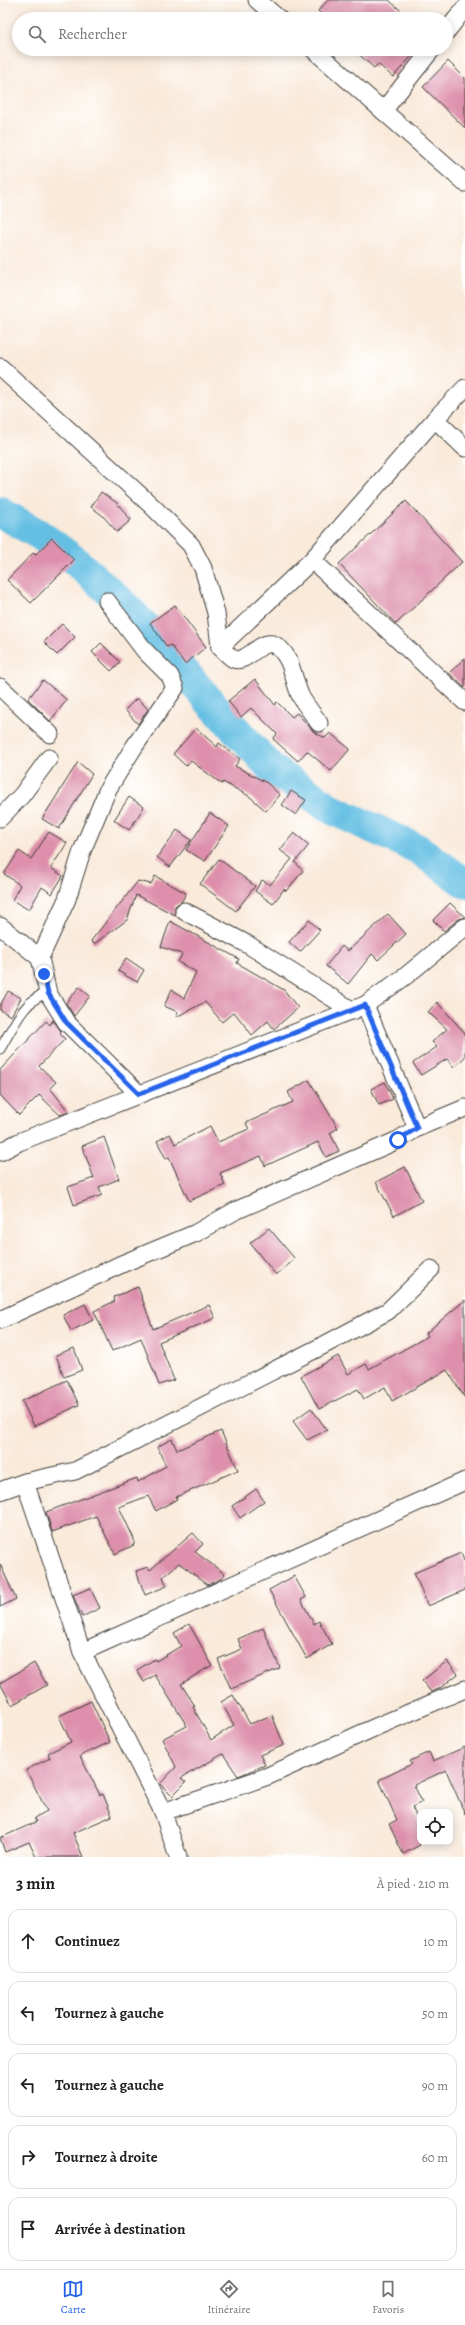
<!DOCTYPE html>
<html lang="fr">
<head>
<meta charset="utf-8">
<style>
	body { margin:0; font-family:Alegreya,serif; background:#f2f2f2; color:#222 }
	.controls { position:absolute; right:12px; bottom:12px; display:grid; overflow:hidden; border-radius:8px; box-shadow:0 2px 10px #0003 }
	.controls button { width:36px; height:36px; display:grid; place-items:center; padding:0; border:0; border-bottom:1px solid #e0e0e0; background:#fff; color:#222; font:20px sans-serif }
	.stop { position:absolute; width:12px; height:12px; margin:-9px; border:3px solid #2563eb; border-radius:50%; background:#fff }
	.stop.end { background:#2563eb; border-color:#fff; box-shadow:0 1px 4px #0008 }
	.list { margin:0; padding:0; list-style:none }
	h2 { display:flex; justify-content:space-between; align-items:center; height:52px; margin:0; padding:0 16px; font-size:17px }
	h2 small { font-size:13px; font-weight:400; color:#767676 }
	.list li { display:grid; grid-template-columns:26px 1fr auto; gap:12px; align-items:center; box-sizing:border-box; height:64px; margin:0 8px 8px; padding:0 8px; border:1px solid #e0e0e0; border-radius:12px }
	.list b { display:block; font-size:15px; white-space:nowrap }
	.list em { font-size:13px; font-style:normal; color:#767676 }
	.icon { flex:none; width:22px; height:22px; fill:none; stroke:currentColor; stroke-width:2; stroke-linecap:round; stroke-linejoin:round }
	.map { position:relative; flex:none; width:465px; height:1857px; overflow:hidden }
	.search { position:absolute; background:#fff; box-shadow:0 2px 10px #0003; left:12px; right:12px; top:12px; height:44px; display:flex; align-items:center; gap:10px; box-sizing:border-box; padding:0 14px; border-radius:22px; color:#767676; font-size:15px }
	.sheet { height:412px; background:#fff }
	nav { display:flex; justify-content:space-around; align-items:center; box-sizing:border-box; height:56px; border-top:1px solid #e0e0e0; background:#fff; font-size:11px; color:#767676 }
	nav a { display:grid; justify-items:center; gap:2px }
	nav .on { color:#2563eb }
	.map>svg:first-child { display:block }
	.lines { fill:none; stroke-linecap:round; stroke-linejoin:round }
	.river { stroke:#65bfe3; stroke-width:31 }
	.building { fill:#dd8fab }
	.lane-casing { stroke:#3d3b38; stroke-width:11 }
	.street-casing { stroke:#3d3b38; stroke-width:19 }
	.lane { stroke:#fff; stroke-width:9 }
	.street { stroke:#fff; stroke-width:17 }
	.route { stroke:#2563eb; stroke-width:5 }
</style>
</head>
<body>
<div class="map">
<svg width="465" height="1857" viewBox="0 0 465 1857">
	<rect width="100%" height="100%" fill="#fff"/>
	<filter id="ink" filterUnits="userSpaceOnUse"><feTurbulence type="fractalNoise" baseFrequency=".025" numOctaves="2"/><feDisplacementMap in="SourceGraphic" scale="8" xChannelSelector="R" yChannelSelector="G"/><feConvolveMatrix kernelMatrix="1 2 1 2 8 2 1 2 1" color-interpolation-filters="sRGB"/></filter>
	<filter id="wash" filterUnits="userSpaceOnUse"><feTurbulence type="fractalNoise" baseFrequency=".012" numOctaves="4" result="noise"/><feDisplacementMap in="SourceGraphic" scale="16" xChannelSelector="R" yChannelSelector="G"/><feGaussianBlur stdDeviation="0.9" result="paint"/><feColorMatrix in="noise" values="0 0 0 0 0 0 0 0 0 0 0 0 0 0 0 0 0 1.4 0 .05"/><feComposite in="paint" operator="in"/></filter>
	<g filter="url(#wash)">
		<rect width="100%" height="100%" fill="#f9eada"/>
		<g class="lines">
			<polyline class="river" points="0,512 40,535 74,560 119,600 153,635 209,701 272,769 333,810 418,849 465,883"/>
		</g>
		<g id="blocks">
			<g class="building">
				<polygon points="328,0 389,0 410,19 328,19 318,11"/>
				<polygon points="353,49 418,49 393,77 378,64 374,68"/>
				<polygon points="448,61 465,78 465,128 423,87"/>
				<polygon points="101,492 117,503 131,520 117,532 102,515 91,507"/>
				<polygon points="406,501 462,562 396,624 339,564"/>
				<polygon points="52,538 74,560 31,603 7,580 33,553 35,555"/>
				<polygon points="175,605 206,647 185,664 171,645 167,647 150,623"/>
				<polygon points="62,624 75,637 57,655 44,642"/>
				<polygon points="101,643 120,662 111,671 92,652"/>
				<polygon points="465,658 465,688 449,673"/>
				<polygon points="255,679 275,705 277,702 292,717 297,713 314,732 325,738 330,733 350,749 331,771 307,751 298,761 273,739 277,734 251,708 241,717 228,701"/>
				<polygon points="43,680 67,700 50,721 28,699"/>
				<polygon points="137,698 148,709 138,724 125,710"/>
				<polygon points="196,728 217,747 219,743 240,759 235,766 267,783 280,795 266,811 249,796 223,782 222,784 191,761 186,766 173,754"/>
				<polygon points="78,762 92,774 59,829 42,819"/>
				<polygon points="291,791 306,800 296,815 282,805"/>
				<polygon points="129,797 144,807 129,830 114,820"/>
				<polygon points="210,813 229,826 205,861 186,850"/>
				<polygon points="177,830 191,840 170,867 157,857"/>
				<polygon points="49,832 67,843 51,868 63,876 52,894 42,887 29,910 12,900 20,885 4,874 19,851 31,859"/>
				<polygon points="294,833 309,845 295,862 303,871 286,891 284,889 273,904 255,891 262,880 270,885 292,859 280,850"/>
				<polygon points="219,859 255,886 236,911 200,884"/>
				<polygon points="155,876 186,893 182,901 175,906 175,915 136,895 127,920 94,944 91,941 138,881 151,884"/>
				<polygon points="450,903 465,917 459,919 444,931 433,920"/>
				<polygon points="388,914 406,934 378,960 372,954 348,984 326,966 342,946 348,951"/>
				<polygon points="309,920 320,930 300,952 289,942"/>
				<polygon points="170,921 239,959 237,963 284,990 298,1008 274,1029 268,1021 252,1035 234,1012 222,1022 205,1002 176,1017 178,1012 164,1006 172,989 184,998 196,972 178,962 182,954 161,947"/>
				<polygon points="126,958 144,970 137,982 118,971"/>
				<polygon points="79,987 90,996 74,1016 66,1003"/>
				<polygon points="8,991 21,998 11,1016 0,1010 0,1006"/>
				<polygon points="437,1002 465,1033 465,1057 454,1067 447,1059 421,1075 413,1063 437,1047 432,1042 447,1029 428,1012"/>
				<polygon points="53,1020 61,1031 60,1034 65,1039 39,1066 56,1082 50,1088 69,1112 60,1115 39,1095 19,1115 0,1095 0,1070 46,1021 50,1025"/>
				<polygon points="309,1080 338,1128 330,1133 339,1151 326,1157 318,1142 265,1166 261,1156 220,1173 225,1185 189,1201 169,1157 166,1159 157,1141 170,1134 175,1144 210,1126 218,1142 249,1129 246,1123 293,1102 288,1092"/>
				<polygon points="385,1082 393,1099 379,1105 371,1089"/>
				<polygon points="104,1137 119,1179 99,1187 102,1195 74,1205 68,1187 94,1178 82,1146"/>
				<polygon points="405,1167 422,1201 394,1216 376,1182"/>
				<polygon points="269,1228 295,1259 276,1275 250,1243"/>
				<polygon points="138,1287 153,1329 209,1305 215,1318 159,1342 174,1380 159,1385 141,1338 112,1351 94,1311 115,1301 114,1297"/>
				<polygon points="465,1300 465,1398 447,1370 392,1401 385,1387 364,1399 358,1389 319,1409 301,1376 338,1356 348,1374 366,1364 369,1369 428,1336 426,1333"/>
				<polygon points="85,1304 93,1320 71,1331 63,1315"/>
				<polygon points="74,1348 82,1370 64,1377 56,1355"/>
				<polygon points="67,1380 79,1405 34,1426 22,1401"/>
				<polygon points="311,1408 327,1430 307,1440 293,1421"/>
				<polygon points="221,1431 238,1470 176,1497 177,1499 156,1511 148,1496 119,1507 134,1539 134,1545 115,1554 96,1516 52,1532 46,1512 137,1478 138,1482 166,1466 157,1447 172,1439 177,1450"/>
				<polygon points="256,1489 264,1501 240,1518 232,1506"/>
				<polygon points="193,1533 203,1544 195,1552 225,1574 222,1578 208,1585 179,1563 163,1577 167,1586 145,1595 136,1571 148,1567 150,1570"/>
				<polygon points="461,1553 465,1563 465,1590 428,1606 414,1573"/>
				<polygon points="0,1564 16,1599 0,1607"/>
				<polygon points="294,1576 306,1597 301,1600 314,1624 319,1621 332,1644 307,1659 269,1590"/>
				<polygon points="90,1588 100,1608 82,1617 73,1595"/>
				<polygon points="189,1624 212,1665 181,1684 195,1706 193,1707 211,1740 234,1725 221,1702 233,1695 250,1724 272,1715 284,1745 260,1755 265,1765 238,1776 223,1754 181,1778 186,1782 172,1796 160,1784 176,1767 162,1739 187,1726 155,1675 144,1682 137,1670 155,1659 156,1661 181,1646 174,1633"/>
				<polygon points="263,1628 280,1668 231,1689 218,1659 242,1649 238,1639"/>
				<polygon points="447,1661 458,1674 439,1689 431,1692 422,1681"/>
				<polygon points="34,1663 47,1685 12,1705 0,1683"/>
				<polygon points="91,1701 110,1742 80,1756 100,1795 103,1794 112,1816 73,1833 83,1857 36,1857 29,1842 5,1852 0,1838 36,1822 34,1818 47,1811 26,1770 50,1758 48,1753 71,1742 59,1716"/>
				<polygon points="465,1747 465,1814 446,1770 414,1785 422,1802 412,1807 420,1825 420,1845 403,1854 389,1824 397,1820 379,1780 412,1764 410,1761 429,1752 433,1761"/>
			</g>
		</g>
	</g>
	<g filter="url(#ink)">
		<use href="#blocks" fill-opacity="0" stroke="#3d3b38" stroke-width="1"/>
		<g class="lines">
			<defs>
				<path id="lane" d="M0 1049C12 1030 24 998 48 993"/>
				<g id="street">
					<polyline points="257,0 279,19"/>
					<polyline points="446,32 465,8"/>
					<polyline points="313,49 465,183"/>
					<polyline points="383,111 432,49"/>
					<path d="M0 367 153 507 191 545 203 568 216 613 220 647C224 650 229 657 234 659 247 665 263 634 278 647 293 659 293 681 301 697 306 706 313 714 319 723"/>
					<polyline points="435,419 465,448"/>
					<polyline points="312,560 465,702"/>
					<polyline points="107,601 145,651 170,676 175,688 134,747 108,789 82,851 67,899 40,958 48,993 66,1022 139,1094"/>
					<polyline points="220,647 312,560 435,419 465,388"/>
					<polyline points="0,687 50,734"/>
					<polyline points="0,818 22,795 49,758"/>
					<polyline points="184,911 247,944 353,1011"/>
					<polyline points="0,926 40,958"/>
					<polyline points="365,1005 417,1128"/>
					<polyline points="0,1152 19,1142 365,1005 407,975 465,927"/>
					<polyline points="0,1320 124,1263 196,1233 235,1211 398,1140 417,1128 465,1108"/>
					<polyline points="25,1482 82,1652 163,1812 178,1857"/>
					<polyline points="0,1491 25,1482 75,1471 324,1345 388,1311 431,1269"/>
					<polyline points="82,1652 465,1481"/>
					<polyline points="163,1812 268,1776 378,1726 465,1689"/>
				</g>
			</defs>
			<use href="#lane" class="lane-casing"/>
			<use href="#street" class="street-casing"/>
			<use href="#lane" class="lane"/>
			<use href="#street" class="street"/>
		</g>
	</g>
	<g class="lines" filter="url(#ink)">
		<polyline class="route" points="44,974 48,993 66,1022 139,1094 365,1005 417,1128 398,1140"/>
	</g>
</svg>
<div class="controls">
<button><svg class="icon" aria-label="locate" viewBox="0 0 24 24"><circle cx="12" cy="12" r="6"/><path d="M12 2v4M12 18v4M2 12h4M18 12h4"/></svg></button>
</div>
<div class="stop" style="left:398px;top:1140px"></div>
<div class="stop end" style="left:44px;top:974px"></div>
<div class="search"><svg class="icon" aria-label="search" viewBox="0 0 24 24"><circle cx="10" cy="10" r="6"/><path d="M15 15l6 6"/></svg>Rechercher</div>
</div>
<section class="sheet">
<h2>3 min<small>À pied · 210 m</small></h2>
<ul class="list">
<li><svg class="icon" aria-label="ahead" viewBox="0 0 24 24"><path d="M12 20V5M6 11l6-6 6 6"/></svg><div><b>Continuez</b></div><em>10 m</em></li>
<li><svg class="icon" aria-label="left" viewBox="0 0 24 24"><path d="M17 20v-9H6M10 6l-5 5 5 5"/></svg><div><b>Tournez à gauche</b></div><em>50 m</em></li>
<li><svg class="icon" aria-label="left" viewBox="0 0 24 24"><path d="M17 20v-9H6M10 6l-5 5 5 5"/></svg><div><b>Tournez à gauche</b></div><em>90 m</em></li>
<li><svg class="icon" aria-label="right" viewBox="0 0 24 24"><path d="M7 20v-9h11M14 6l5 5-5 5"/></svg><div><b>Tournez à droite</b></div><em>60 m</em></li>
<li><svg class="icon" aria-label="arrive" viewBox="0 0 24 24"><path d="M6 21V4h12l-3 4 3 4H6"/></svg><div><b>Arrivée à destination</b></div></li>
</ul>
</section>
<nav>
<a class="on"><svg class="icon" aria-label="map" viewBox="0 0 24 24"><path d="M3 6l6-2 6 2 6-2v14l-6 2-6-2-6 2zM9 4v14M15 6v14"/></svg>Carte</a>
<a><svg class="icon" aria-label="directions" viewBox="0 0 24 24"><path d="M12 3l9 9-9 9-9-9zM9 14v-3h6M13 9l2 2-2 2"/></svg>Itinéraire</a>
<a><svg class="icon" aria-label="saved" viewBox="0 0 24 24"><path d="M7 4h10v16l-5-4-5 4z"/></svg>Favoris</a>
</nav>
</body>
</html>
